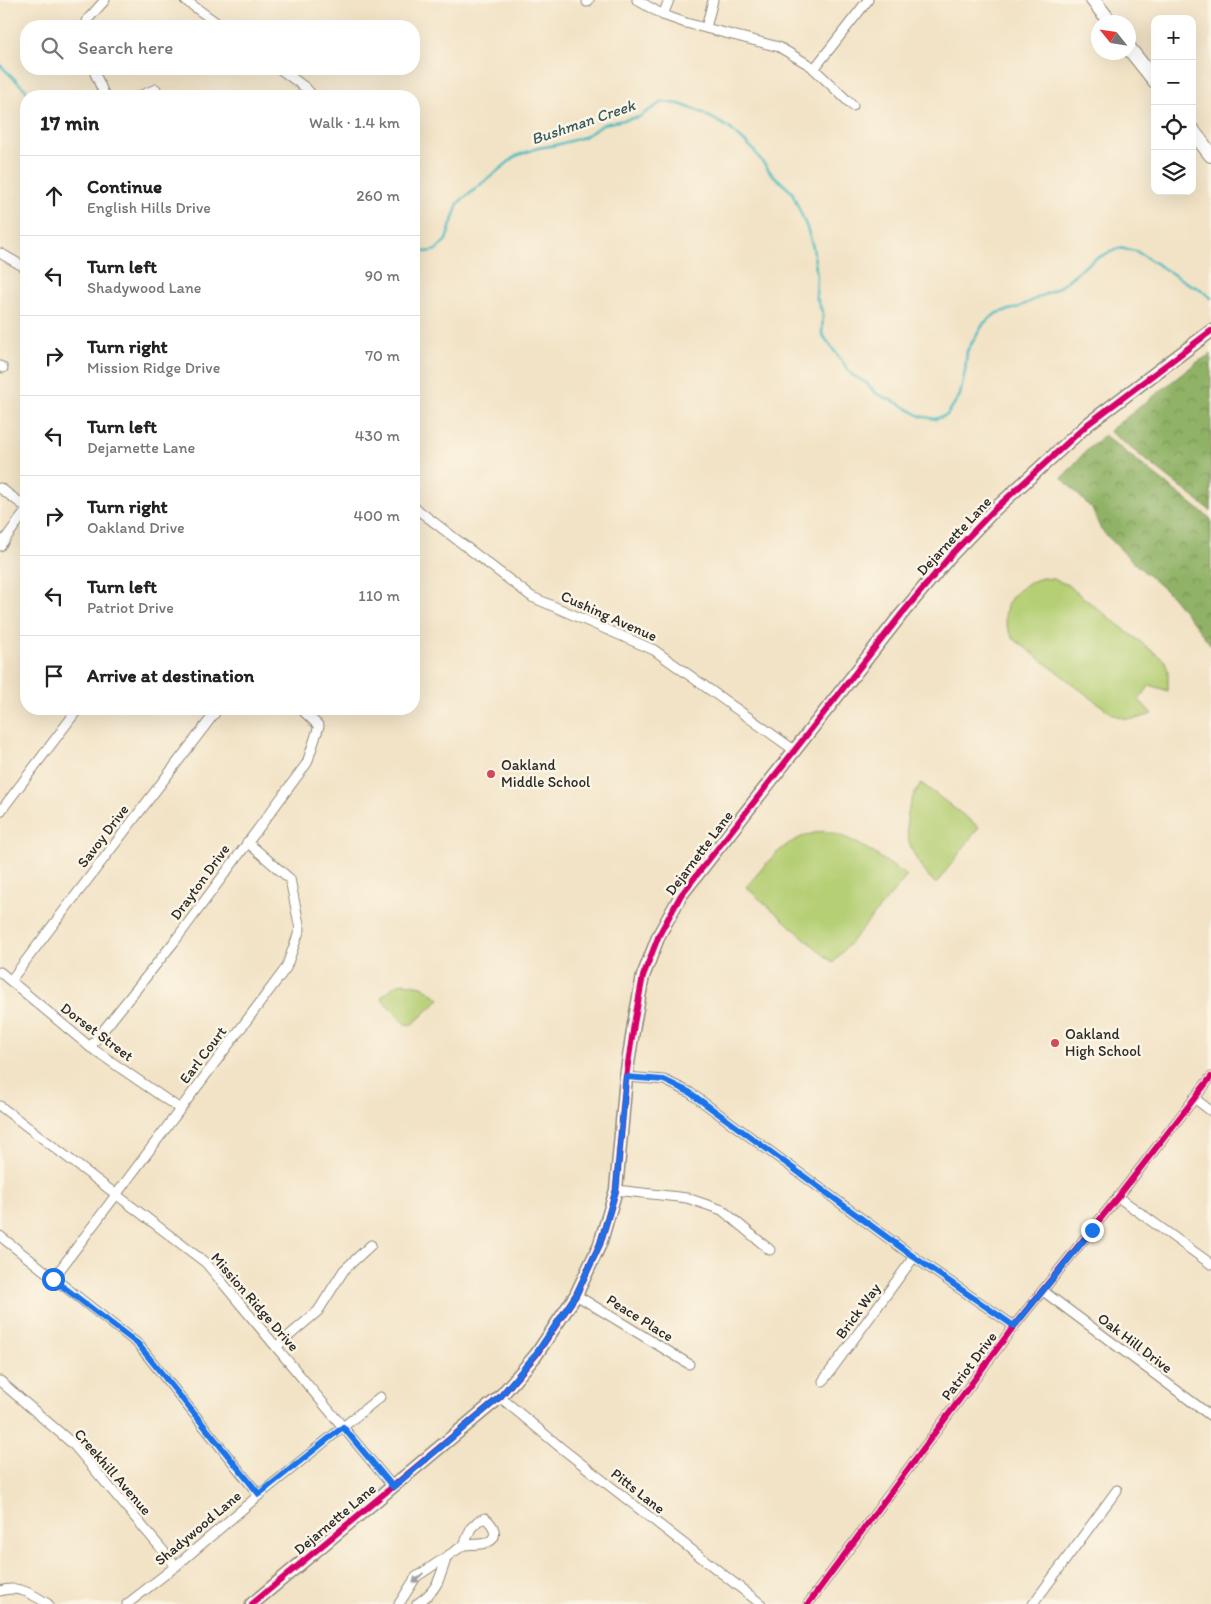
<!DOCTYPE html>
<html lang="en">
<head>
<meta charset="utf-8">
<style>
	body { margin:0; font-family:Itim,sans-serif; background:#f2f2f2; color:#222 }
	.controls { position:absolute; right:15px; top:15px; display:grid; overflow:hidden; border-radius:10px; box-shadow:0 5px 20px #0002 }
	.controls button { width:45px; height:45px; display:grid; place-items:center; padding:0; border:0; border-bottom:1px solid #e0e0e0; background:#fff; color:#222; font:25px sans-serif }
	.compass { position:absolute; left:1091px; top:15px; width:45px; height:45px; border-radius:50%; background:#fff; box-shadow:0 5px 20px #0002; rotate:300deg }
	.stop { position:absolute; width:15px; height:15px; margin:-11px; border:4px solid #1a73e8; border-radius:50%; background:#fff }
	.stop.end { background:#1a73e8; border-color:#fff; box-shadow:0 1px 5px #0008 }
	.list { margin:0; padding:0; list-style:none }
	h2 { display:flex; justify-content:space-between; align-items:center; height:65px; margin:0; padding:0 20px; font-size:21px }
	h2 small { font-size:16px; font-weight:400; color:#767676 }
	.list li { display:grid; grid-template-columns:32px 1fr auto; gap:15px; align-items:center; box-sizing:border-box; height:80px; padding:0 20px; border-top:1px solid #e0e0e0 }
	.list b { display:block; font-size:19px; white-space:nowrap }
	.list p { margin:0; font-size:16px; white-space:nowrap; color:#767676 }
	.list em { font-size:16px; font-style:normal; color:#767676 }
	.icon { flex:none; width:28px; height:28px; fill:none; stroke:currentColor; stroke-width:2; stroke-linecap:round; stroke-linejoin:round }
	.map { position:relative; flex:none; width:1211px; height:1604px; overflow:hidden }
	.search { position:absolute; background:#fff; box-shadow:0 5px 20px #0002; left:20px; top:20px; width:400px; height:55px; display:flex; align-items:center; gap:12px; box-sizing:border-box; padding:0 18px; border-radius:20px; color:#767676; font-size:19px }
	.panel { position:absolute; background:#fff; box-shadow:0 5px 20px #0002; left:20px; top:90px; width:400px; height:625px; border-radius:20px }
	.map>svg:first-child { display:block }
	.grass { fill:#b5cf74; stroke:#707d50 }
	.forest { fill:url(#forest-crowns); stroke:#5e6e48 }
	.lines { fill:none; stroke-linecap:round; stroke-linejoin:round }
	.stream { stroke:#4cbbc2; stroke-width:2.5 }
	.street-casing { stroke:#8e8778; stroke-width:11 }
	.secondary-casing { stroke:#8e8778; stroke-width:15 }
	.primary-casing { stroke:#8e8778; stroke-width:16 }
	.street { stroke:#fff; stroke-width:9 }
	.secondary { stroke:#fff; stroke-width:12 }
	.primary { stroke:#fff; stroke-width:14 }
	.cycleway-casing { stroke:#fcf5e5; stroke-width:9 }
	.cycleway { stroke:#d6006c; stroke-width:6 }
	.oneway { fill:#a0a0a0 }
	.route { stroke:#1a73e8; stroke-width:6 }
	.poi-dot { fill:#d1495b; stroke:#fcf5e5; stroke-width:2 }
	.labels { text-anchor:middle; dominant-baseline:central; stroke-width:5; stroke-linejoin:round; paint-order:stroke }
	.street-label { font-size:15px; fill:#2b2b2b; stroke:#fcf5e5 }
	.poi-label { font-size:15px; fill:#2b2b2b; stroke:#fcf5e5; text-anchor:start }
	.water-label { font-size:16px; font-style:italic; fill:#375d60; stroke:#fcf5e5 }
</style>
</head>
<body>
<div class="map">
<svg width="1211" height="1604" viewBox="0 0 1211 1604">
	<defs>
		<pattern id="forest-crowns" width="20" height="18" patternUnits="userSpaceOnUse" patternTransform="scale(1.25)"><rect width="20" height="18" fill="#90b266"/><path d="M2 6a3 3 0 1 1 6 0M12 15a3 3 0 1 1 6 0" fill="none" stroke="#769154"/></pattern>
	</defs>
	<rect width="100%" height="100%" fill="#fcf5e5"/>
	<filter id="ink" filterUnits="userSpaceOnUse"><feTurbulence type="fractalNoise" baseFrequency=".02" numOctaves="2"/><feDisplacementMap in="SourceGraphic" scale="10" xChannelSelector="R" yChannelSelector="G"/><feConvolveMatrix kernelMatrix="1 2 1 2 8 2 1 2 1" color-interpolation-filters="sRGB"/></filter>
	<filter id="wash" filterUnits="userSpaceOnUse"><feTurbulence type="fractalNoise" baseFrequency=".0096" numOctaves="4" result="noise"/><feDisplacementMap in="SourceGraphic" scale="20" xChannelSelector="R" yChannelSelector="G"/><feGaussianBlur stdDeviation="1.12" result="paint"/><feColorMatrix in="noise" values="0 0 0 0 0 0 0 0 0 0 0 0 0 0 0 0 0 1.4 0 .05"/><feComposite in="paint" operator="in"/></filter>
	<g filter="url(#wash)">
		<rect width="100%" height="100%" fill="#f2e3c6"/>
		<g class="grass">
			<path d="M1042 578 1053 579 1066 584 1165 661 1168 671V691L1150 685 1139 700 1152 714C1135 720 1128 721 1112 714L1014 639C993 612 1013 586 1042 578Z"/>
			<path d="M921 783 979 827 936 884C906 855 896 819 921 783Z"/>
			<path d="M824 831C857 838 880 858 907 876L833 963 746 887C772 858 783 838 824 831Z"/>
			<polygon points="404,983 422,986 440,999 412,1025 405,1024 381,998 395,985"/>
		</g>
		<g class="forest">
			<polygon points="1211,354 1211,511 1109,431 1196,363"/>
			<polygon points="1104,435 1211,519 1211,645 1172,596 1133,562 1101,530 1092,509 1062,478 1084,453"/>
		</g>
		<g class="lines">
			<g class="stream">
				<polyline points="0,65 26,90 29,96"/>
				<polyline points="414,250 427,252 436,250 446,240 458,203 516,156 538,148 556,145 584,137 604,124 639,117 662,102 679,104 699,111 728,127 752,148 771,173 792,192 807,228 813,247 817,277 816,296 823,314 822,334 852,375 865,382 877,394 900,404 920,416 935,419 947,415 960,395 965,371 967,351 984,323 997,313 1017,308 1058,288 1093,260 1119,248 1136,251 1187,283 1200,289 1211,298"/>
			</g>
		</g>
	</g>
	<g filter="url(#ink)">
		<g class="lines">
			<defs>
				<g id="street">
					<polyline points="185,0 221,26"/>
					<polyline points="637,0 663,15 669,0"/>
					<polyline points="587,2 589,0"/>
					<polyline points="663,15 686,23 779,47 811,66 853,106"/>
					<polyline points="85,26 88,19 105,0"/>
					<polyline points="706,28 713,0"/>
					<polyline points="93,69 105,96"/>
					<polyline points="280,69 306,88 313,96"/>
					<polyline points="814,69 868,0"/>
					<polyline points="139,96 156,89"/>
					<polyline points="0,253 26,268"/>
					<polyline points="0,366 3,368"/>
					<polyline points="0,488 26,507"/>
					<polyline points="414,507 532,597 654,650 794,750"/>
					<polyline points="0,546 26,511"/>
					<polyline points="0,812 78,709"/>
					<polyline points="0,972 90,1047 180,1109"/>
					<polyline points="11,980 218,709"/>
					<polyline points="90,1047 174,942 307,763 319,726 301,709"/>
					<polyline points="626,1077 664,1080 689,1092 914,1257 1014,1326"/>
					<polyline points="1194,1098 1211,1111"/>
					<polyline points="0,1106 206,1263 393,1487"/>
					<polyline points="616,1190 687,1198 722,1210 770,1250"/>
					<polyline points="1118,1197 1211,1264"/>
					<polyline points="0,1236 138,1344 259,1495"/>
					<polyline points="53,1279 286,968 300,929 290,879 247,842"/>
					<polyline points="1043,1291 1211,1416"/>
					<polyline points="576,1295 689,1364"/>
					<polyline points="277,1346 318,1311 344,1270 371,1245"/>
					<polyline points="0,1381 73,1444 176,1566"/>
					<polyline points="823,1381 914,1257"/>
					<polyline points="500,1397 560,1447 761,1604"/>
					<path d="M0 1591C19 1585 32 1594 48 1604"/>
					<polyline points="127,1604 176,1566 259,1495 380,1397"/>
					<path d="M399 1604 416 1577 464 1545 471 1528 478 1521 485 1518C494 1525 501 1539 485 1543 479 1545 471 1544 464 1545"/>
					<path d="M417 1604C437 1590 439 1581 446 1559"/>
					<polyline points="808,1604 1014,1326 1118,1197 1211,1077"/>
					<polyline points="1033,1604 1117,1490"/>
				</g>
				<polyline id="secondary" points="252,1604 500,1397 536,1355 576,1295 600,1244 616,1190 626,1077 634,1024 643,976 659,935 681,895 900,616 951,555 994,510 1088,424 1211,331"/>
				<g id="primary">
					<polyline points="1093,0 1110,22"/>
					<polyline points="1128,47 1155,81"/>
					<polyline points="1192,130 1211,155"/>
				</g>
			</defs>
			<use href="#street" class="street-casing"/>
			<use href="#secondary" class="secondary-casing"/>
			<use href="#primary" class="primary-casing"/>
			<use href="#street" class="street"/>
			<use href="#secondary" class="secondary"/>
			<use href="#primary" class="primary"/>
			<defs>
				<g id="cycleway">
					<polyline points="252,1604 500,1397 536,1355 576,1295 600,1244 616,1190 626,1077 634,1024 643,976 659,935 681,895 900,616 951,555 994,510 1088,424 1211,331"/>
					<polyline points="808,1604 1014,1326 1118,1197 1211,1077"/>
				</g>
			</defs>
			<use href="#cycleway" class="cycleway-casing"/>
			<use href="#cycleway" class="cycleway"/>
		</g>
		<defs><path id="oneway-solid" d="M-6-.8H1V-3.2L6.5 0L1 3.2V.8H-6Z" transform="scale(1.25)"/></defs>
		<use class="oneway" href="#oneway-solid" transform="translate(418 1578) rotate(137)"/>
	</g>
	<g class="lines" filter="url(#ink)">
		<polyline class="route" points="53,1279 138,1344 259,1494 343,1427 393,1487 500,1397 536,1354 576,1295 600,1244 616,1190 626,1077 664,1080 689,1092 914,1257 1014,1326 1092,1230"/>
	</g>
	<g class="poi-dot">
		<circle cx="491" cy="774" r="5"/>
		<circle cx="1055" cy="1043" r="5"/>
	</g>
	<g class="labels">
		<g class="street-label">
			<text transform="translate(954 536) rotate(-47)">Dejarnette Lane</text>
			<text transform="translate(609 616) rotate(24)">Cushing Avenue</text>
			<text transform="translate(103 836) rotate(-53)">Savoy Drive</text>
			<text transform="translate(699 853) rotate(-53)">Dejarnette Lane</text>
			<text transform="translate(200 882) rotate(-54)">Drayton Drive</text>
			<text transform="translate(97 1032) rotate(37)">Dorset Street</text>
			<text transform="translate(203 1055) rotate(-53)">Earl Court</text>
			<text transform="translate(255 1302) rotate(49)">Mission Ridge Drive</text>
			<text transform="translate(858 1311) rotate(-54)">Brick Way</text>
			<text transform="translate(640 1318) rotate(32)">Peace Place</text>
			<text transform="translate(1135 1343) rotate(37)">Oak Hill Drive</text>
			<text transform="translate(969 1366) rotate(-53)">Patriot Drive</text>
			<text transform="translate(113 1472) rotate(49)">Creekhill Avenue</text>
			<text transform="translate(638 1491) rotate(38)">Pitts Lane</text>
			<text transform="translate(335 1519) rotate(-40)">Dejarnette Lane</text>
			<text transform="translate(198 1528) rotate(-40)">Shadywood Lane</text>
		</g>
		<g class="poi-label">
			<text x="501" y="765">Oakland<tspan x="501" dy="17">Middle School</tspan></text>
			<text x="1065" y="1034">Oakland<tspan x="1065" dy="17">High School</tspan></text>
		</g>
		<g class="water-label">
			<text transform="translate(583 122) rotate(-19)">Bushman Creek</text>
		</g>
	</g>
</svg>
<div class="controls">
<button>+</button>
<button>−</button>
<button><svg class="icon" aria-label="locate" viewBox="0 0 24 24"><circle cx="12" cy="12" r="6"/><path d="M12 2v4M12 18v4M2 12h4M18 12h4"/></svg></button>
<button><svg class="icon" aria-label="layers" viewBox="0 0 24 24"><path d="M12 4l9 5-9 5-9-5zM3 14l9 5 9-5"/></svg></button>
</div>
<svg class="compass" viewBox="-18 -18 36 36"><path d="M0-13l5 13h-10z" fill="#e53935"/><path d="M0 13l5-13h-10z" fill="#767676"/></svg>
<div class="stop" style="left:53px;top:1279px"></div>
<div class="stop end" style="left:1092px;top:1230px"></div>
<div class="search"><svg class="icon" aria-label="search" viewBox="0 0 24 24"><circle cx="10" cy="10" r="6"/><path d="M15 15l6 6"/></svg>Search here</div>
<section class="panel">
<h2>17 min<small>Walk · 1.4 km</small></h2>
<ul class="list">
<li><svg class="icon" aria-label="ahead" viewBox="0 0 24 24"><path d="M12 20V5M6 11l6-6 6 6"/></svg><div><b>Continue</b><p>English Hills Drive</p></div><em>260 m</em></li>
<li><svg class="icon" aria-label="left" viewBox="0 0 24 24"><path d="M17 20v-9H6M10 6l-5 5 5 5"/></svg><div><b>Turn left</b><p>Shadywood Lane</p></div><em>90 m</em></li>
<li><svg class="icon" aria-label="right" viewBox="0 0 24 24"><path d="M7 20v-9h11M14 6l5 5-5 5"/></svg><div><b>Turn right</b><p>Mission Ridge Drive</p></div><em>70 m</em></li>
<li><svg class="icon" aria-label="left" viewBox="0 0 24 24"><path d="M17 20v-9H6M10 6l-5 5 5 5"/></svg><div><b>Turn left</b><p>Dejarnette Lane</p></div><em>430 m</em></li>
<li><svg class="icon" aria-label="right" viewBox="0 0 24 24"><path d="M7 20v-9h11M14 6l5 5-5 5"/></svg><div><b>Turn right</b><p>Oakland Drive</p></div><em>400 m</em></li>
<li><svg class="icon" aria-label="left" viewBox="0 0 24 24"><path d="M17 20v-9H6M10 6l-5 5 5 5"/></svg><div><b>Turn left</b><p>Patriot Drive</p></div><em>110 m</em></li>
<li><svg class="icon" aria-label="arrive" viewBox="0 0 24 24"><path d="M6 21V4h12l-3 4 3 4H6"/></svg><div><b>Arrive at destination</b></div></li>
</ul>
</section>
</div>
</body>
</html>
